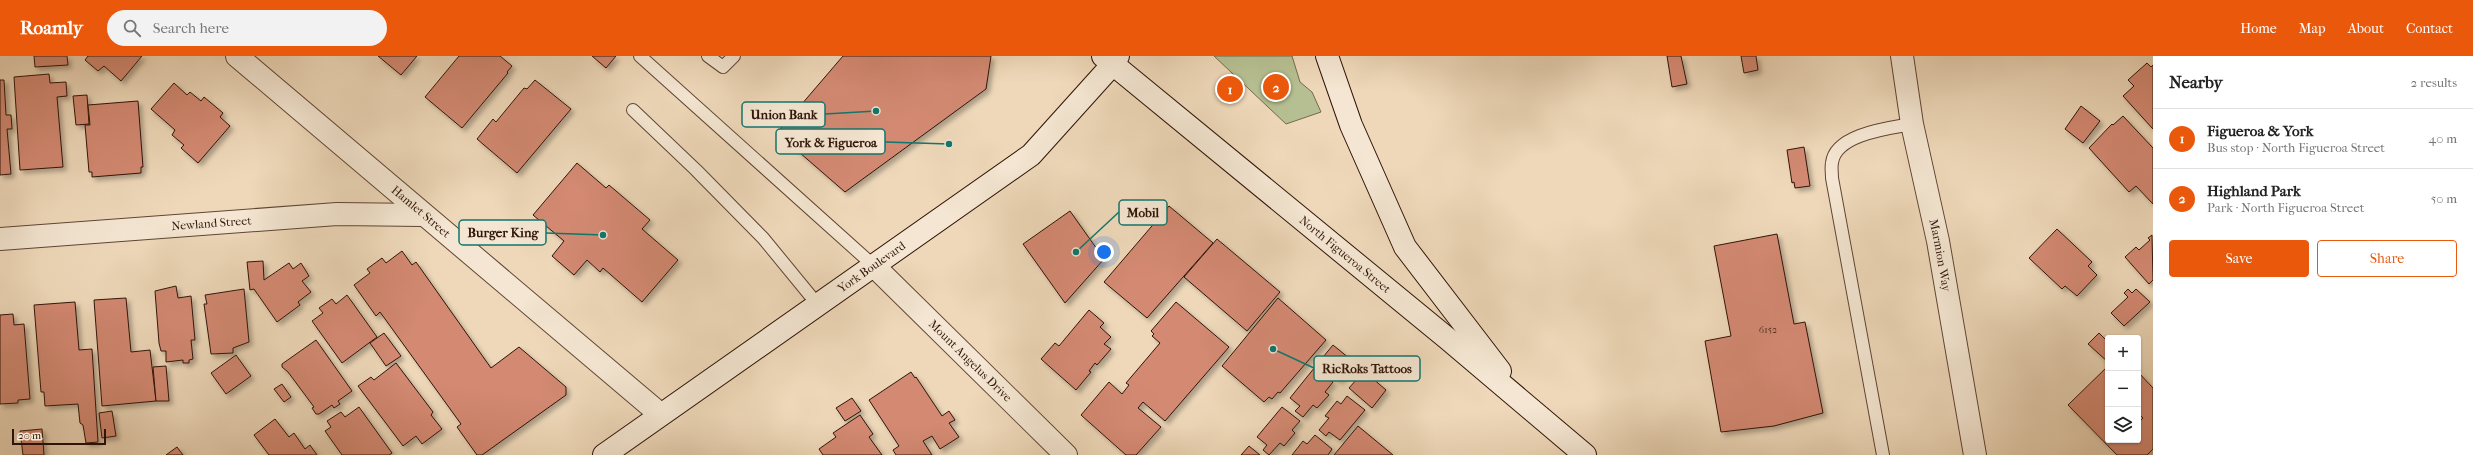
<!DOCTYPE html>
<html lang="en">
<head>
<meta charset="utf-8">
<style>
	body { margin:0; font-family:"IM FELL French Canon",serif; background:#f2f2f2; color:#222 }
	.controls { position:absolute; right:12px; bottom:12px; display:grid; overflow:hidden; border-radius:4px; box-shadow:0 1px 3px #0004 }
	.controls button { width:36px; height:36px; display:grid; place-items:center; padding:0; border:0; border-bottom:1px solid #e0e0e0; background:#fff; color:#222; font:20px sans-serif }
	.scale { position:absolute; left:12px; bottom:10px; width:94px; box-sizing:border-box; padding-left:4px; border:2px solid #301408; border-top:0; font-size:11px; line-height:14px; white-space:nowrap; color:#301408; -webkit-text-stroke:3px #f4e6d2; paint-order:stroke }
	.you { position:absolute; left:1104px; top:196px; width:14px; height:14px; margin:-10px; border:3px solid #fff; border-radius:50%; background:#1a73e8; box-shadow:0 0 0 6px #1a73e833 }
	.badge { display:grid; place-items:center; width:26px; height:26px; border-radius:50%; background:#ea580c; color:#fff; font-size:13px; font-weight:700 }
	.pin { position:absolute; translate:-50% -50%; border:2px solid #fff; box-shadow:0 1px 4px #0006 }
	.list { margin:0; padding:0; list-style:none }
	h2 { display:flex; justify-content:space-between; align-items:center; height:52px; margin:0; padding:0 16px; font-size:17px }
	h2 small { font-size:13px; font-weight:400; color:#767676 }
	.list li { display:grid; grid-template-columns:26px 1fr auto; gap:12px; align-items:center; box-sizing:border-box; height:60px; padding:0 16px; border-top:1px solid #e0e0e0 }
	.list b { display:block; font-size:15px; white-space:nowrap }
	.list p { margin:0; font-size:13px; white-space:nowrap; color:#767676 }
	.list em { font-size:13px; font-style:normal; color:#767676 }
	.actions { display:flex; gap:8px; padding:12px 16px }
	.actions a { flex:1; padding:9px 0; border:1px solid #ea580c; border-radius:4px; text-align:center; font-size:14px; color:#ea580c }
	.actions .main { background:#ea580c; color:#fff }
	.icon { flex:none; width:22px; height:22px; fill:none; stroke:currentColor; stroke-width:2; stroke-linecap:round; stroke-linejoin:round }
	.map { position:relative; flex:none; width:2153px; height:399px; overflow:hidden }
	header { display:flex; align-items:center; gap:24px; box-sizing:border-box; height:56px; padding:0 20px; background:#ea580c; color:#fff }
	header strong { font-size:19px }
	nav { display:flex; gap:22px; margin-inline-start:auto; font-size:14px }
	.search { width:280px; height:36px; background:#f2f2f2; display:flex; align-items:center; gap:10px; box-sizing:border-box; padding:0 14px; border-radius:22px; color:#767676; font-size:15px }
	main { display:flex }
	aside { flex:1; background:#fff }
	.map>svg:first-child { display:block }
	.green { fill:#b6bf91; stroke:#736a4c }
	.building { fill:#d38972; stroke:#301408; filter:url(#shadow) }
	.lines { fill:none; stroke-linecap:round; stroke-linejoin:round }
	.lane-casing { stroke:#604534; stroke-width:14 }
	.street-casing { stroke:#604534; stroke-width:24 }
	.secondary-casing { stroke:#301408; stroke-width:24 }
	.lane { stroke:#f4e6d2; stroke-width:12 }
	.street { stroke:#f4e6d2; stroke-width:22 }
	.secondary { stroke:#f4e6d2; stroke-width:22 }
	.labels { text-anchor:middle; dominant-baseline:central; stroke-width:3; stroke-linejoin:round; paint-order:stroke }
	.number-label { font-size:10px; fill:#593122 }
	.street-label { font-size:12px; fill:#301408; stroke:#f4e6d2 }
	.leader { fill:none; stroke:#0f766e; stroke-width:1.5 }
	.callout-dot { fill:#0f766e; stroke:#f4e6d2; stroke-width:1.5 }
	.callout { fill:#f4e6d2; stroke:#0f766e; stroke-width:1.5 }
	.callout-label { font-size:13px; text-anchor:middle; font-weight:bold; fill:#301408 }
</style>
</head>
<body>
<header>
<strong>Roamly</strong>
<div class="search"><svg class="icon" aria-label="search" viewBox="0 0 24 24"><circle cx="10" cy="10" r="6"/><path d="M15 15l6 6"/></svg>Search here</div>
<nav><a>Home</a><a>Map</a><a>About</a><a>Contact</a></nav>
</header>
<main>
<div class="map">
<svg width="2153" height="399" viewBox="0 0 2153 399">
	<defs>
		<filter id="shadow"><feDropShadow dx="3.5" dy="3.5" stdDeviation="2" flood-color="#0004"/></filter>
	</defs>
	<rect width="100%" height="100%" fill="#eed8b9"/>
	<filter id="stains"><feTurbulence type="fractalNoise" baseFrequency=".005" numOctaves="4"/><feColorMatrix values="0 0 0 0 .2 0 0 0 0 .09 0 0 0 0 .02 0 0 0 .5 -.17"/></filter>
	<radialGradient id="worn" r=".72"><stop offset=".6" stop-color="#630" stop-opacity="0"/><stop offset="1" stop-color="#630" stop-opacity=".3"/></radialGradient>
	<polygon class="green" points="1214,0 1292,0 1300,26 1312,36 1321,56 1286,68"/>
	<g class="building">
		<polygon points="34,0 67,0 68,9 35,11"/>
		<polygon points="88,0 142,0 121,25 104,10 98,15 85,4"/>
		<polygon points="378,0 417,0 401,19"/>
		<polygon points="459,0 500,0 512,10 507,16 508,17 462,72 425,41"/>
		<polygon points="592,0 616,0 606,12"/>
		<polygon points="843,0 991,0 986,33 845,136 777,77"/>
		<polygon points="1667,0 1681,0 1687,28 1672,31"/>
		<polygon points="1741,0 1756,0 1758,14 1744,17"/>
		<polygon points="2147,7 2151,11 2153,9 2153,73 2123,40 2134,30 2128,24"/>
		<polygon points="49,18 50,27 66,26 67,40 57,41 63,111 20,114 14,21"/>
		<polygon points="0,24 4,24 6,59 11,59 12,73 7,73 11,118 0,119"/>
		<polygon points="535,24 571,53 517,117 477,83 493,63 496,66 524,32 527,33"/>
		<polygon points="174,27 187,39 190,36 201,45 204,41 223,57 220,61 230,70 198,107 181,92 184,89 172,79 175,74 151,53"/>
		<polygon points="87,39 89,68 76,69 73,40"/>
		<polygon points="138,45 143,111 141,111 141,117 92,121 92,116 89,116 85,69 90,69 88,49"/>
		<polygon points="2081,50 2100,65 2083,87 2065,73"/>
		<polygon points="2123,60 2153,92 2153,148 2136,130 2129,136 2089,92 2112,68 2113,69"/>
		<polygon points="1804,91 1810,130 1795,132 1794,126 1792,127 1787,94"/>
		<polygon points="577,107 606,132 609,129 650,164 642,173 678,204 642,246 603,212 600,216 587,204 574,219 552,200 564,185 533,159"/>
		<polygon points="1169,150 1213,187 1147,262 1104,226"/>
		<polygon points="1070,155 1104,203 1065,247 1023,188"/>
		<polygon points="2057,173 2092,206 2088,210 2097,219 2077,240 2065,230 2062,233 2029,202"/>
		<polygon points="1777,178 1794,268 1805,266 1823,357 1774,370 1721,376 1705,285 1731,280 1714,190"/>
		<polygon points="2152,179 2153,224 2149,228 2125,201 2136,191 2139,194 2150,184 2148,182"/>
		<polygon points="1217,183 1280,236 1247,275 1184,221"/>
		<polygon points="402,195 412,209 416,206 491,312 519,291 566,331 566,339 482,399 477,399 457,371 461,368 380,256 376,260 354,229 370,217 367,213 382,202 386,207"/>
		<polygon points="263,205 264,224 289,207 293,213 301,207 309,220 302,225 311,236 298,246 300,249 277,266 254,233 250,234 247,206"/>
		<polygon points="176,230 178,242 191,240 195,284 191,284 193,303 189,304 189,307 183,307 183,304 166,306 166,295 161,295 159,287 155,235"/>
		<polygon points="244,233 249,286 233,292 233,297 211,298 204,248 207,248 205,239"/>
		<polygon points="2128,233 2132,237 2136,233 2150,246 2124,270 2111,257 2128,241 2124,237"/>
		<polygon points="347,239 377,281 342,307 312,265 323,257 319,252 332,243 336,248"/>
		<polygon points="126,242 131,296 150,294 156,345 102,350 94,244"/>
		<polygon points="1278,242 1326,284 1280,337 1278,336 1272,343 1269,341 1264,346 1222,310"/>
		<polygon points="75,246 79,294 92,293 98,386 86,387 83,369 80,367 78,348 45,350 44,336 41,336 34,249"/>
		<polygon points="1176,246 1229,291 1165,365 1143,346 1138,352 1161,371 1136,399 1126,399 1081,359 1109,326 1122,338 1129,329 1126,327 1160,287 1152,280 1154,278 1151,275"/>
		<polygon points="1089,254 1104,267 1100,271 1111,281 1104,288 1111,293 1097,309 1095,307 1089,315 1091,316 1076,334 1041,303 1055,287 1059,290"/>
		<polygon points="13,258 14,269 24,268 30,343 18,344 18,347 0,348 0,259"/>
		<polygon points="384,277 401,300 386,310 370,287"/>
		<polygon points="2099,277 2108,286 2108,306 2088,288"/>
		<polygon points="316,284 352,335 338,345 340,348 334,352 332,349 319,358 316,358 312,352 314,351 288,316 282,311 282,308"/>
		<polygon points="1333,289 1355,307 1339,325 1318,307"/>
		<polygon points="236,299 251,320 226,338 211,317"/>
		<polygon points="396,307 433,356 431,359 442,373 422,388 416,380 403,390 358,330 371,321 374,324"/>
		<polygon points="166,310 169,345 156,345 153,311"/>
		<polygon points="2108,310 2108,384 2138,384 2138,367 2143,362 2138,357 2138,316 2153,332 2153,393 2147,399 2117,399 2068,349"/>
		<polygon points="1315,311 1333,326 1325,336 1329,339 1317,352 1313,349 1303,361 1295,355 1300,350 1290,342"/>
		<polygon points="1364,315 1386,334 1372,352 1349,332"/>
		<polygon points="911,316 915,322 916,321 942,360 949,355 955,364 949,367 959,381 940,393 932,380 923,385 932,399 896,399 893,394 899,390 869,344"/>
		<polygon points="282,328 291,341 284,346 274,333"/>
		<polygon points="1347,340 1365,354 1340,384 1329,376 1326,380 1319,374 1329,362 1325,360 1337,345 1341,348"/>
		<polygon points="852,342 861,355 845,365 836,352"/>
		<polygon points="359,351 392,397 389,399 342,399 325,375 331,371 327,365 341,356 345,361"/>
		<polygon points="1282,351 1300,365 1292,374 1295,377 1284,390 1280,387 1269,399 1263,394 1267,389 1257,381"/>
		<polygon points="112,355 116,380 102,382 99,357"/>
		<polygon points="860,359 873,378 869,381 882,399 823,399 819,393 836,381 833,377"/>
		<polygon points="275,363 289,381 294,377 305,393 310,389 317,399 269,399 254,379"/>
		<polygon points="1358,370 1393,399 1334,399"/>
		<polygon points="42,373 44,399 23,399 20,375"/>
		<polygon points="1315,379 1332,393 1328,399 1292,399 1303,385 1307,388"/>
		<polygon points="1249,390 1260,399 1241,399"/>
		<polygon points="177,391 183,399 166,399"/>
	</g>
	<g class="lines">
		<defs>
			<g id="lane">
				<polyline points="640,0 874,210"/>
				<polyline points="708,0 723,11 734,0"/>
				<polyline points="633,54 696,114 763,182 818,249"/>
				<path d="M1883 399 1832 122C1832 117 1831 111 1832 107 1835 78 1890 72 1912 68"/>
			</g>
			<g id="street">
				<path id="s1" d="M237 0 660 358"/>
				<path id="s2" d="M1902 0 1912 68 1938 185 1975 399"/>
				<path id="s3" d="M0 183 337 158 423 159"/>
				<path id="s4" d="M874 210 1066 399"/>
			</g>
			<g id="secondary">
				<path id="s5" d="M1103 0 1448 283 1585 399"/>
				<polyline points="1327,0 1351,69 1405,191 1500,315"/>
				<path id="s6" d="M604 399 1031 99 1113 8 1118 0"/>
			</g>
		</defs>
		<use href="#lane" class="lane-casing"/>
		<use href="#street" class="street-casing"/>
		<use href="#secondary" class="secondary-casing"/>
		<use href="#lane" class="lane"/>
		<use href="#street" class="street"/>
		<use href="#secondary" class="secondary"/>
	</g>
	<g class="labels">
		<g class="number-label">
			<text x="1768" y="274">6152</text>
		</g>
		<g class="street-label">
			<text stroke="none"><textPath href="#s1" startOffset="241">Hamlet Street</textPath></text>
			<text stroke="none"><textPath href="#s3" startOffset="212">Newland Street</textPath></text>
			<text stroke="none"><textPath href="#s5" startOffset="313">North Figueroa Street</textPath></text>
			<text stroke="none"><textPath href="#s2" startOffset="203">Marmion Way</textPath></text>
			<text stroke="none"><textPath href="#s6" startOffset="327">York Boulevard</textPath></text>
			<text stroke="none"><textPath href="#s4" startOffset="135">Mount Angelus Drive</textPath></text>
		</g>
	</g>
	<path class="leader" d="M876 55L825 58M949 88L885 86M1076 196L1119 156M603 179L546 177M1273 293L1314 312"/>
	<g class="callout-dot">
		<circle cx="876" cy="55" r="4"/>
		<circle cx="949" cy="88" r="4"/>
		<circle cx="1076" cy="196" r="4"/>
		<circle cx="603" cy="179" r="4"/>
		<circle cx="1273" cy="293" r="4"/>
	</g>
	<g class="callout">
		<rect x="742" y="46" width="83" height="25" rx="4"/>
		<rect x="776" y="73" width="109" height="25" rx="4"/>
		<rect x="1119" y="144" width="48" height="25" rx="4"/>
		<rect x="459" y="164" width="87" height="25" rx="4"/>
		<rect x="1314" y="300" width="106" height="25" rx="4"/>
	</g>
	<g class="callout-label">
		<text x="784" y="63">Union Bank</text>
		<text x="831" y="91">York &amp; Figueroa</text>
		<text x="1143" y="161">Mobil</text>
		<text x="503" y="181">Burger King</text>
		<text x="1367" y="317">RicRoks Tattoos</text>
	</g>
	<rect width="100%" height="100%" filter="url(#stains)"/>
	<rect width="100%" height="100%" fill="url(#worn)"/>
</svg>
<div class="controls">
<button>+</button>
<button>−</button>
<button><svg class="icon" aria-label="layers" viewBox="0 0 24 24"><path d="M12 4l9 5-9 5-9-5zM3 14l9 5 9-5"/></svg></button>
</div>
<div class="scale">20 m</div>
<div class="you"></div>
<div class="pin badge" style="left:1230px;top:33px">1</div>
<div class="pin badge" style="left:1276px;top:31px">2</div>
</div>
<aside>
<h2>Nearby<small>2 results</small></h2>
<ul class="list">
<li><span class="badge">1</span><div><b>Figueroa &amp; York</b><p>Bus stop · North Figueroa Street</p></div><em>40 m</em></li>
<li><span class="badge">2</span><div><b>Highland Park</b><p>Park · North Figueroa Street</p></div><em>50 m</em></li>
</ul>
<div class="actions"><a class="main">Save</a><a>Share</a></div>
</aside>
</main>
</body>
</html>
